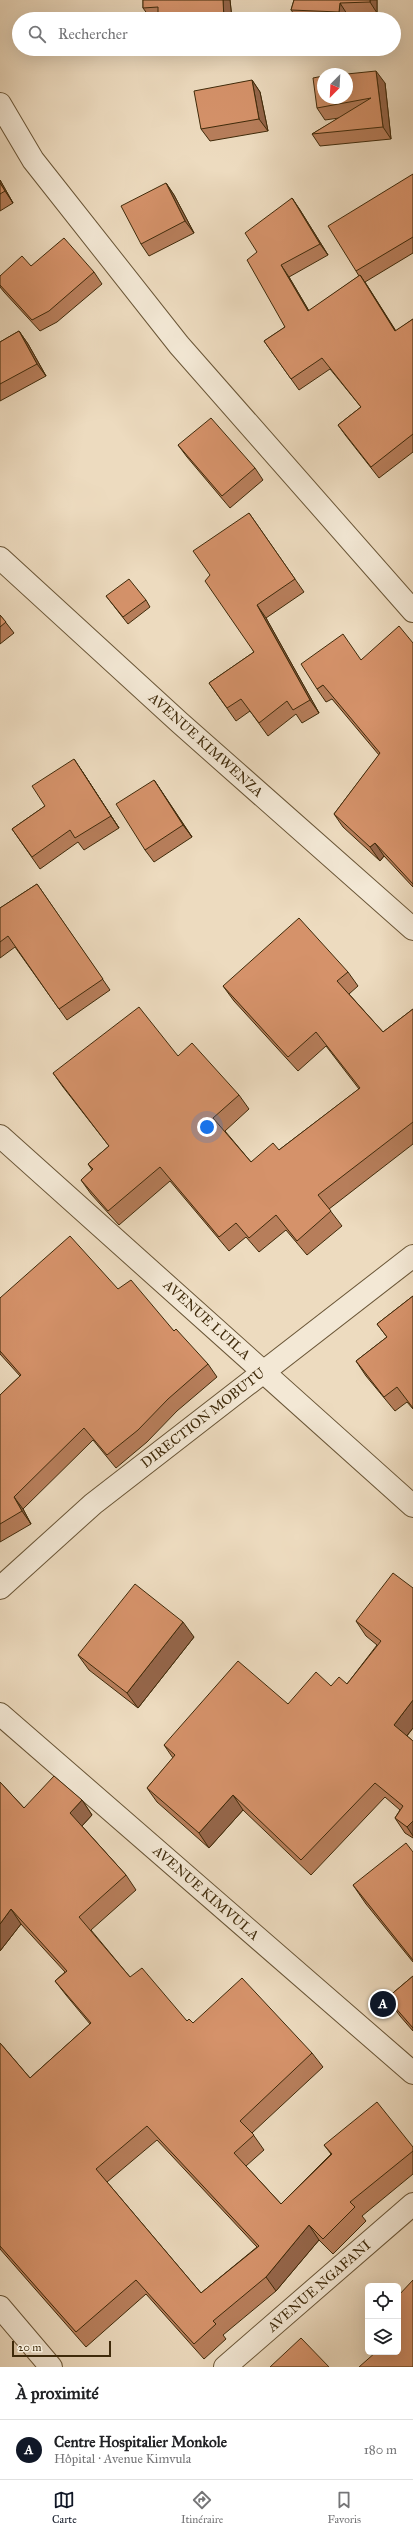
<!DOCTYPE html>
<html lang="fr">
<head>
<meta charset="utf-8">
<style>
	body { margin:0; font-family:"IM FELL Great Primer",serif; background:#f2f2f2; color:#202124 }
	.controls { position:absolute; right:12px; bottom:12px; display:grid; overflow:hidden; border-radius:6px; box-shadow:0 4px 16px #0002 }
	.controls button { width:36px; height:36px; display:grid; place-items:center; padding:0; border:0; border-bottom:1px solid #e0e0e0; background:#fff; color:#202124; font:20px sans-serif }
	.compass { position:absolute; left:317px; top:68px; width:36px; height:36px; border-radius:50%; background:#fff; box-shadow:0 4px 16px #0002; rotate:204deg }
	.scale { position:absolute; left:12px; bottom:10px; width:99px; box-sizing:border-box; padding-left:4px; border:2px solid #3f2a0a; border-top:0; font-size:11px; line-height:14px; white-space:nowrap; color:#3f2a0a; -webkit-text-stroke:3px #f3e8d5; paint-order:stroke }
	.you { position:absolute; left:207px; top:1127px; width:14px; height:14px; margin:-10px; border:3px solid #fff; border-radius:50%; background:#1a73e8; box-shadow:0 0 0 6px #1a73e833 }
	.badge { display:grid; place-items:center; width:26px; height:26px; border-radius:50%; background:#111827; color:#fff; font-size:13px; font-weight:700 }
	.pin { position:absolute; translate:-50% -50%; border:2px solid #fff; box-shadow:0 1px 4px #0006 }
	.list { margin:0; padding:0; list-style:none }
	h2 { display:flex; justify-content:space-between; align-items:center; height:52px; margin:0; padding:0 16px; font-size:17px }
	h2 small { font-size:13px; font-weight:400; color:#757577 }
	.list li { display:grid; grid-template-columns:26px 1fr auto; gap:12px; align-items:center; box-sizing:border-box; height:60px; padding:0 16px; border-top:1px solid #e0e0e0 }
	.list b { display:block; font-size:15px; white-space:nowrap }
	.list p { margin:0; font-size:13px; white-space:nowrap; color:#757577 }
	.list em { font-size:13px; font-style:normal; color:#757577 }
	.icon { flex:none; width:22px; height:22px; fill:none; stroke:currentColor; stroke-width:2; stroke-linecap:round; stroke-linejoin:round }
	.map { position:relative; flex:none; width:413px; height:2367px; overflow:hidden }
	.search { position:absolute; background:#fff; box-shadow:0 4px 16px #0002; left:12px; right:12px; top:12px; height:44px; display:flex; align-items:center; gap:10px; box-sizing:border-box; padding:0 14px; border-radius:22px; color:#757577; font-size:15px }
	.sheet { height:112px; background:#fff }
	nav { display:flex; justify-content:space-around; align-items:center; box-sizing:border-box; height:56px; border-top:1px solid #e0e0e0; background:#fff; font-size:11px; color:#757577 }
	nav a { display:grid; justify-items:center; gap:2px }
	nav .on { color:#111827 }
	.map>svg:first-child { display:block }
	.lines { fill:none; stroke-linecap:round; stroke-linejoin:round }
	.street-casing { stroke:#6a5637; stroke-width:24 }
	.street { stroke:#f3e8d5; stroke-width:22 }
	.wall { fill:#b77e5b; stroke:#3f2a0a; fill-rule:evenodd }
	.shaded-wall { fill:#95664a; stroke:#3f2a0a }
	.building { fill:#d5926a; stroke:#3f2a0a; fill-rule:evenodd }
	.labels { text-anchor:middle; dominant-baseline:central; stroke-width:3; stroke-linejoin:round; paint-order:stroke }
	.street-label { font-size:14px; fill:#3f2a0a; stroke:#f3e8d5 }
</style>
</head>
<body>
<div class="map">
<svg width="413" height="2367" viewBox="0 0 413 2367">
	<rect width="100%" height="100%" fill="#eddbbf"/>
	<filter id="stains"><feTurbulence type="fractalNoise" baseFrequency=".005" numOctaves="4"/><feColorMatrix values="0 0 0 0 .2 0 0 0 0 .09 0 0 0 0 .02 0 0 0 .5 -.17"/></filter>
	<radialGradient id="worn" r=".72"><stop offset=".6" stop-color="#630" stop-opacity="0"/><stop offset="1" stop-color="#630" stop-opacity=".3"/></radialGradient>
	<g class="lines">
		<defs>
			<g id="street">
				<polyline points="0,104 33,160 179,345 413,611"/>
				<polyline points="0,558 179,722 413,929"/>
				<polyline points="0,1136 413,1506"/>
				<polyline points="0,1588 93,1504 413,1256"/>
				<polyline points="0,1714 413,2073"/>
				<polyline points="0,2307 51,2367"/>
				<polyline points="225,2367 413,2204"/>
			</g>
		</defs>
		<use href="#street" class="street-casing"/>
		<use href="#street" class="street"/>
	</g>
	<g class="wall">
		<polygon points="143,0 230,0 232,19 151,19 143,8"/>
		<polygon points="294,0 377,0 377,13 347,14 347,19 298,19 291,10"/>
		<polygon points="252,80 260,92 268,131 210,141 201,129"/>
		<polygon points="385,83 391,139 320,146 312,134 339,118 325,120 317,108"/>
		<polygon points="413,174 413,253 365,282 396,331 413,319 413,452 379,478 346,436 338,425 361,407 330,369 299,390 264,341 285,327 257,252 292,198 300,210 328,255 289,277 309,311 359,276 356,271"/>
		<polygon points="0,180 13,203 0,211"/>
		<polygon points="166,183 174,195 194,233 149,256 141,244"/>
		<polygon points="31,266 94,272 102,284 57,322 40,331 4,292 0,287 0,276"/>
		<polygon points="19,331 28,344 46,376 0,401 0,342"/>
		<polygon points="178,445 255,468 263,480 230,508 187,457"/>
		<polygon points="249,513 304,592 266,618 319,713 302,723 296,714 268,736 250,711 236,721 209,683 254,652 210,575"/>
		<polygon points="106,596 146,600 150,607 128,624"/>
		<polygon points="0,615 14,633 0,644"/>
		<polygon points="413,643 413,887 384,856 380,861 343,827 334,814 379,755 332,699 326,702 317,689 361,660"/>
		<polygon points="82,771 119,828 84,850 78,842 40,869 12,829 45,806"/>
		<polygon points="154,780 192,837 154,862 145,850"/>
		<polygon points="37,884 110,990 67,1020 15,947 0,958 0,908"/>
		<polygon points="348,972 358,986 349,994 383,1032 413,1009 413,1144 329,1209 342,1226 307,1255 286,1230 259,1252 246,1237 229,1251 170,1181 119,1225 91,1194 81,1180 92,1170 88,1164 109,1146 63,1087 53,1073 178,1056 239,1095 249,1109 225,1131 251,1162 279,1150 359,1089 326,1046 298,1071 234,1001 223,986"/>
		<polygon points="118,1289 174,1331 208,1364 217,1377 177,1411 147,1442 116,1468 93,1440 23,1509 31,1524 0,1542 0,1395 20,1376 0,1354 0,1298"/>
		<polygon points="413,1296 413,1409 407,1402 395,1411 366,1376 356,1361 387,1337 377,1324"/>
		<polygon points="413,1588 413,1728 407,1736 413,1741 413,1838 405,1833 395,1818 400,1810 385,1797 311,1875 243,1810 209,1848 157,1802 147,1788 173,1758 164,1745 288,1704 331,1686 347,1684 377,1645 366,1636 356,1621"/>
		<polygon points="194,1637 138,1708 89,1670 78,1655"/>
		<path d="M0 1782 24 1808 82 1800 92 1815 82 1826 126 1875 136 1890 91 1930 130 1977 187 2021 193 2023 312 2053 323 2067 252 2133 264 2150 246 2166 281 2204 331 2154 324 2145 413 2147V2174L362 2216 366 2221 333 2254 319 2240 276 2291 223 2335 226 2339 204 2359 146 2294 86 2347 0 2249V2043L30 2078 90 2024 66 1995 55 1981 65 1972 21 1924 0 1951ZM157 2140 257 2247 201 2293 107 2182Z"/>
		<polygon points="413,1852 413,1962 366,1904 353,1885"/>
		<polygon points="413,1976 413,2031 400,2016 387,1998"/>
	</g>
	<g class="shaded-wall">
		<polygon points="223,0 230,0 232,19 224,19"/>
		<polygon points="370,0 377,0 377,13 370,2"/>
		<polygon points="340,3 347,14 347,19 345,19 339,12"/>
		<polygon points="376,71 385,83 391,139 383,127"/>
		<polygon points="252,80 260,92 268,131 259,119"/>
		<polygon points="0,180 13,203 5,191 0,183"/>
		<polygon points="166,183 174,195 194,233 185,221"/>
		<polygon points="292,198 300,210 328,255 320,244"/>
		<polygon points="281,265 289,277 316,323 308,311"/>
		<polygon points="360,275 368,287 403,343 395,331"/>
		<polygon points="19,331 28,344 46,376 37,364"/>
		<polygon points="257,605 266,618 319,713 310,700"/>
		<polygon points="74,759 82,771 119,828 111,816"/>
		<polygon points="154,780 192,837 183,825"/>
		<polygon points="375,843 384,856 380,861 370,847"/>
		<polygon points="14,1497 23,1509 31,1524 22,1511"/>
		<polygon points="183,1622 194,1637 138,1708 127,1693"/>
		<polygon points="413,1700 413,1728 404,1739 394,1725"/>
		<polygon points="233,1795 243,1810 209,1848 199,1833"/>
		<polygon points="82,1800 92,1815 80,1828 70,1813"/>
		<polygon points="413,1821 413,1836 407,1827"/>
		<polygon points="11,1909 21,1924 0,1951 0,1924"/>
		<polygon points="309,2225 319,2240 276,2291 266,2277"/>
	</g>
	<g class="building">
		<polygon points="143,0 223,0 224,19 158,19 158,7 143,8"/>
		<polygon points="294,0 370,0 370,2 340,3 339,12 291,10"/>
		<polygon points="376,71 383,127 312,134 371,98 317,108 313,78 323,76 323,98 347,98 347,74"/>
		<polygon points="252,80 259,119 201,129 194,91"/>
		<polygon points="413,174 413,237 356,271 328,226"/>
		<polygon points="0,183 5,191 0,194"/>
		<polygon points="166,183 185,221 141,244 121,206"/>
		<polygon points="292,198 320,244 281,265 308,311 360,275 395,331 413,319 413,434 371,467 338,425 361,407 322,358 291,379 264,341 285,327 247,260 257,252 245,233"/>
		<polygon points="64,238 94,272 49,311 32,320 0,285 0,276 22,256 31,266"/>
		<polygon points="19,331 37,364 0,384 0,342"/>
		<polygon points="211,418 255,468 222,496 178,445"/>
		<polygon points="249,513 295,579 257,605 310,700 293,710 287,701 259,723 241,699 227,708 209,683 254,652 205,581 210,575 193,551"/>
		<polygon points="129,579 146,600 123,617 106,596"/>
		<polygon points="0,615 6,622 0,627"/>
		<polygon points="399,626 413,643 413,884 375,843 370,847 334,814 380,753 323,685 317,689 301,664 343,634 361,660"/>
		<polygon points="74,759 111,816 75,838 70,830 32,857 12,829 45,806 32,786"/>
		<polygon points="154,780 183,825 145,850 116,804"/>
		<polygon points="37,884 103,979 59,1009 8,936 0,942 0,908"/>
		<polygon points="299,918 348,972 337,981 383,1032 413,1009 413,1122 318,1195 331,1211 297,1241 276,1215 249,1238 236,1223 219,1237 160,1167 108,1211 81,1180 93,1169 88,1164 109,1146 53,1073 139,1007 178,1056 192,1043 239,1095 213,1118 251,1162 273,1143 279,1150 360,1088 316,1032 288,1057 223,986"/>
		<polygon points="70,1236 118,1289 131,1280 174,1331 176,1329 208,1364 168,1399 138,1430 107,1455 84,1428 14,1497 22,1511 0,1524 0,1395 21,1375 0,1351 0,1298"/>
		<polygon points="413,1296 413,1408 397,1387 384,1397 356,1361 387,1337 377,1324"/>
		<polygon points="393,1573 413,1588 413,1700 394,1725 413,1741 413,1821 407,1827 395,1818 403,1806 375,1783 301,1860 233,1795 199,1833 147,1788 175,1755 164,1745 238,1661 288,1704 316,1672 331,1686 339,1677 347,1684 381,1641 356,1621"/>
		<polygon points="135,1584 183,1622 127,1693 78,1655"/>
		<path d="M54 1776 82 1800 70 1813 126 1875 79 1917 130 1977 142 1968 187 2021 189 2019 193 2023 242 1978 312 2053 240 2121 254 2135 234 2153 281 2204 332 2154 324 2145 377 2102 413 2147V2151L350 2202 355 2207 323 2239 309 2225 266 2277 213 2321 216 2324 194 2344 136 2280 76 2332 0 2246V2043L30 2078 91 2023 55 1981 67 1971 11 1909 0 1924V1782L24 1808ZM147 2126 259 2246 201 2293 96 2169Z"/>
		<polygon points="406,1843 413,1852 413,1960 353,1885"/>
		<polygon points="413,1976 413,2028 387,1998"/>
		<polygon points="413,2280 413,2367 359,2367 376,2352 398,2352 398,2296"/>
		<polygon points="301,2338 329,2367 270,2367"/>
	</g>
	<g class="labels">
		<g class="street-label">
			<text transform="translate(206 745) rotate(42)">AVENUE KIMWENZA</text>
			<text transform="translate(207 1320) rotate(42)">AVENUE LUILA</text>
			<text transform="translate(203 1418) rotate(-38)">DIRECTION MOBUTU</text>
			<text transform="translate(206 1893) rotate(41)">AVENUE KIMVULA</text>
			<text transform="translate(319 2286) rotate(-41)">AVENUE NGAFANI</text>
		</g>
	</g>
	<rect width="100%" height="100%" filter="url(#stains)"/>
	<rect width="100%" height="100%" fill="url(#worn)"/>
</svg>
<div class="controls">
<button><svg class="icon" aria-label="locate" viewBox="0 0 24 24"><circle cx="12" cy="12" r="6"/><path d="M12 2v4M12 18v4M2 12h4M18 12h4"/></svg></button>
<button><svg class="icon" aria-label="layers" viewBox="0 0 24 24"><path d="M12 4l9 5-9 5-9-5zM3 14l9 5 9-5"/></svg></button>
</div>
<svg class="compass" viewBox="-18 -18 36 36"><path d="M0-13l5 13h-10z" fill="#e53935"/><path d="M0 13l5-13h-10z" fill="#757577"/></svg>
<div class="scale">20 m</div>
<div class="you"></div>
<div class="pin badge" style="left:383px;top:2004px">A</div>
<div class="search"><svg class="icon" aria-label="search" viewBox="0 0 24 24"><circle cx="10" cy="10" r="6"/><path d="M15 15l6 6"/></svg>Rechercher</div>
</div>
<section class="sheet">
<h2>À proximité<small></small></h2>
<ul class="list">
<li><span class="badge">A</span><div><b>Centre Hospitalier Monkole</b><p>Hôpital · Avenue Kimvula</p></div><em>180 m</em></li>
</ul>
</section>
<nav>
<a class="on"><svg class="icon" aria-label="map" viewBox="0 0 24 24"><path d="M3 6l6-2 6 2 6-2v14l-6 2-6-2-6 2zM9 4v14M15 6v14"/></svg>Carte</a>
<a><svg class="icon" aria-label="directions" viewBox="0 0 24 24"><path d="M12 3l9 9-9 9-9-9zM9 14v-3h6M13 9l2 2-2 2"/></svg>Itinéraire</a>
<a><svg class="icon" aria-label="saved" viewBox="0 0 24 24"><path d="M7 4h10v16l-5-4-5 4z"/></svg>Favoris</a>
</nav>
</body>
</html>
